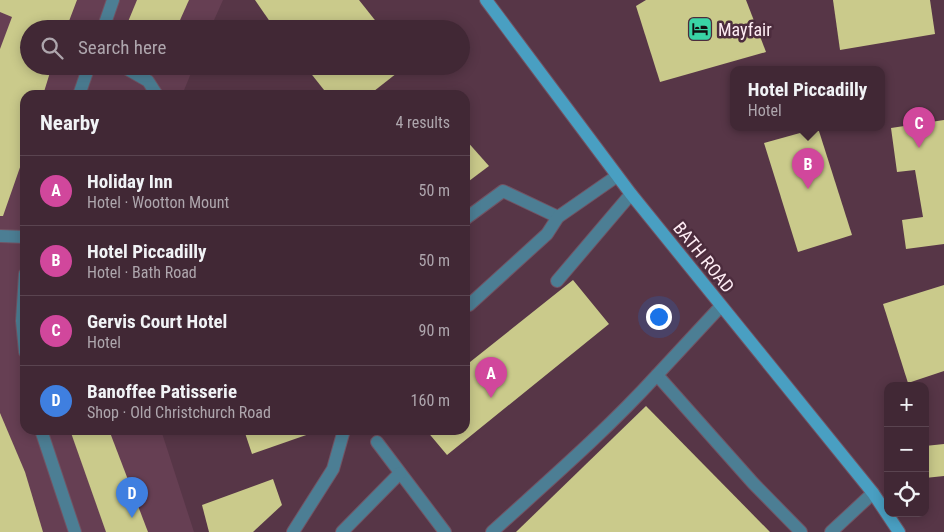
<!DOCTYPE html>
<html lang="en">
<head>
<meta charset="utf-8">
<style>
	body { margin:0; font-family:"Roboto Condensed",sans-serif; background:#48303d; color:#f1f3f6 }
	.controls { position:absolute; right:15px; bottom:15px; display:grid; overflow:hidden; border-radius:10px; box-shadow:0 2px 12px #0003 }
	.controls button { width:45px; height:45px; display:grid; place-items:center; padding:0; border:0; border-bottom:1px solid #5a4450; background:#412835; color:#f1f3f6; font:25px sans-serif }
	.you { position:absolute; left:658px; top:316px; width:18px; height:18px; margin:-12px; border:4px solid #fff; border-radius:50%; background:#1a73e8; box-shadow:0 0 0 8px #1a73e833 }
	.badge { display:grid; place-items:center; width:32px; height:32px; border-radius:50%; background:#95b2f1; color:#fff; font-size:16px; font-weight:700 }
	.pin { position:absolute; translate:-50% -41px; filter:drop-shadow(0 1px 2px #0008) }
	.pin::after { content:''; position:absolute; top:26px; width:18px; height:15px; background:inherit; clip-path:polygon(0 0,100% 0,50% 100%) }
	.popup { position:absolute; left:730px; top:66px; width:155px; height:65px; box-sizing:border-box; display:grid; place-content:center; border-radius:10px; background:#412835; filter:drop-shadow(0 1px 4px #0005); font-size:16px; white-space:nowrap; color:#aea6ad }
	.popup b { font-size:19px; color:#f1f3f6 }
	.popup::after { content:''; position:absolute; left:50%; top:100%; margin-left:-10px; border:10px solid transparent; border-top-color:#412835 }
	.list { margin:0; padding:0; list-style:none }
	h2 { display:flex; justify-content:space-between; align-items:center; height:65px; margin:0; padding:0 20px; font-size:21px }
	h2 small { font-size:16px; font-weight:400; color:#aea6ad }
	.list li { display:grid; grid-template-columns:32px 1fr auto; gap:15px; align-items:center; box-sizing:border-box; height:70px; padding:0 20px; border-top:1px solid #5a4450 }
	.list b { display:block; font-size:19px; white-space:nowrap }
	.list p { margin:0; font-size:16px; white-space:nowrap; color:#aea6ad }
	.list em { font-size:16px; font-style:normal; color:#aea6ad }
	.icon { flex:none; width:28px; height:28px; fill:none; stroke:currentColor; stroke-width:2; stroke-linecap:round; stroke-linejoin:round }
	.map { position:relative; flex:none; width:944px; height:532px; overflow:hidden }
	.search { position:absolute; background:#412835; box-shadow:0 2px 12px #0003; left:20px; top:20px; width:450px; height:55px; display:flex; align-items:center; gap:12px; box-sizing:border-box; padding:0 18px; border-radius:28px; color:#aea6ad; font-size:19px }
	.panel { position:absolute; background:#412835; box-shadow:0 2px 12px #0003; left:20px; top:90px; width:450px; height:345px; border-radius:15px }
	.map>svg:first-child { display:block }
	.built { fill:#663f53 }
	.building { fill:#caca8b }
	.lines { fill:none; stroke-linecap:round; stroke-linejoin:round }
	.service-casing { stroke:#725363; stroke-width:14 }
	.minor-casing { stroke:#725363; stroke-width:14 }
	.secondary-casing { stroke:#725363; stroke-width:14 }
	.service { stroke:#4c7e94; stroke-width:12 }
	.minor { stroke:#4c7e94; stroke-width:12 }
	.secondary { stroke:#499fc2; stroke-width:12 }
	.labels { text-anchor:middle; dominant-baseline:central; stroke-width:5; stroke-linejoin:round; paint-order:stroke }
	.poi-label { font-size:18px; fill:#feecf4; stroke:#4c2c3d; text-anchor:start }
	.street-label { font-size:18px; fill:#feecf4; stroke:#4c2c3d }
</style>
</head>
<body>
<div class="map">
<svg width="944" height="532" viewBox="0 0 944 532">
	<rect width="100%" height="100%" fill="#573647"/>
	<polygon class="built" points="0,0 223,0 210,29 29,29 29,66 194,66 182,95 25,95 25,430 161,430 194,532 0,532"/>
	<g class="building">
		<polygon points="0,0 77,0 66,29 29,29 29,66 52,66 43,95 25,95 25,153 3,216 0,216 0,49 12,17 0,12"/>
		<polygon points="137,0 189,0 176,29 125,29"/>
		<polygon points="255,0 359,0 382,29 275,29"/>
		<polygon points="646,0 746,0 766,52 660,82 636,6"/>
		<polygon points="833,0 930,0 935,34 840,50"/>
		<polygon points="305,66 406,66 369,95 328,95"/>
		<polygon points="944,120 944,244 906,249 902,220 923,217 915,170 897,172 891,128"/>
		<polygon points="818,128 852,235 798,252 764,143"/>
		<polygon points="465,139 489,166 465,184"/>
		<polygon points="573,280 609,324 447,455 426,430 465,430 465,366"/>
		<polygon points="944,285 944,371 908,383 883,304"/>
		<polygon points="646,406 770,532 516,532"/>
		<polygon points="0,413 25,472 43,532 0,532"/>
		<polygon points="70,430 109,430 148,532 106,532"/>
		<polygon points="244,430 312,430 312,433 252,454"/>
		<polygon points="944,444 944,476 925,478 925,446"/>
		<polygon points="273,479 282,505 253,532 209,532 202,505"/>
	</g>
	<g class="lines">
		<defs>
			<g id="service">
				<polyline points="465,219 503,191 558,217"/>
				<polyline points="557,281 631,194"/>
				<polyline points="465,306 469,305 547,234 558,217 617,176"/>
				<polyline points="721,306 657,375 753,483 801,532"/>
				<polyline points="377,442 445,532"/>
				<polyline points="342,532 400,473"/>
				<path d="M492 532C548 481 606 431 657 375"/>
				<polyline points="831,532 873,493"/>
			</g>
			<g id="minor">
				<polyline points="103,29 113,0"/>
				<polyline points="122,66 148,81 157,95"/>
				<polyline points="79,95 89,66"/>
				<polyline points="0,236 25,237"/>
				<polyline points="25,274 22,321 25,352"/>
				<polyline points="41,430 75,532"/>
				<polyline points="293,532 333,469 344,430"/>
			</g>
			<polyline id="secondary" points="486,0 631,194 873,493 899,532"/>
		</defs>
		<use href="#service" class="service-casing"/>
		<use href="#minor" class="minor-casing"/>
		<use href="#secondary" class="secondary-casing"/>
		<use href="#service" class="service"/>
		<use href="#minor" class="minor"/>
		<use href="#secondary" class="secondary"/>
	</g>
	<defs>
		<symbol id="hotel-square" viewBox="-11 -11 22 22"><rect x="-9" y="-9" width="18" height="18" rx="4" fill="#39d4a5" stroke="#4c2c3d"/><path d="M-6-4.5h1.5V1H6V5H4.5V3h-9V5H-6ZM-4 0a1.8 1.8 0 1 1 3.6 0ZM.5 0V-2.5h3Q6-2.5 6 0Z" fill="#111"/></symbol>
	</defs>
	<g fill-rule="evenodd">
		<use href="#hotel-square" x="686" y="15" width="28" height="28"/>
	</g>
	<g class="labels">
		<g class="poi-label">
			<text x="718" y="29">Mayfair</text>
		</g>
		<g class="street-label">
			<text transform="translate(704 257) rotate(51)">BATH ROAD</text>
		</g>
	</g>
</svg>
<div class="controls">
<button>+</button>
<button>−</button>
<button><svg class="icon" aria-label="locate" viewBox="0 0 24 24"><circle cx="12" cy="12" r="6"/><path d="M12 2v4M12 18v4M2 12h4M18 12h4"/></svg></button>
</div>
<div class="you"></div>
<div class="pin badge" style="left:491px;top:398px;background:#d1479c">A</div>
<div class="pin badge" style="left:808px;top:189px;background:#d1479c">B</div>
<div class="popup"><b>Hotel Piccadilly</b>Hotel</div>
<div class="pin badge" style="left:919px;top:148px;background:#d1479c">C</div>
<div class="pin badge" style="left:132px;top:518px;background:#3f7fe0">D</div>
<div class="search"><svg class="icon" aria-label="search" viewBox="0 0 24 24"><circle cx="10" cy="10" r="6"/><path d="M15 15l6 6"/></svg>Search here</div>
<section class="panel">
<h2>Nearby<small>4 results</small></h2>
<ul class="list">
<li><span class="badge" style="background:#d1479c">A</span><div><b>Holiday Inn</b><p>Hotel · Wootton Mount</p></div><em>50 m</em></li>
<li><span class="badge" style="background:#d1479c">B</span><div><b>Hotel Piccadilly</b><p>Hotel · Bath Road</p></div><em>50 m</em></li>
<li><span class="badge" style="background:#d1479c">C</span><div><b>Gervis Court Hotel</b><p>Hotel</p></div><em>90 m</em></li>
<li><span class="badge" style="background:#3f7fe0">D</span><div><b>Banoffee Patisserie</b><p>Shop · Old Christchurch Road</p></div><em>160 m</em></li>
</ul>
</section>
</div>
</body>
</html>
